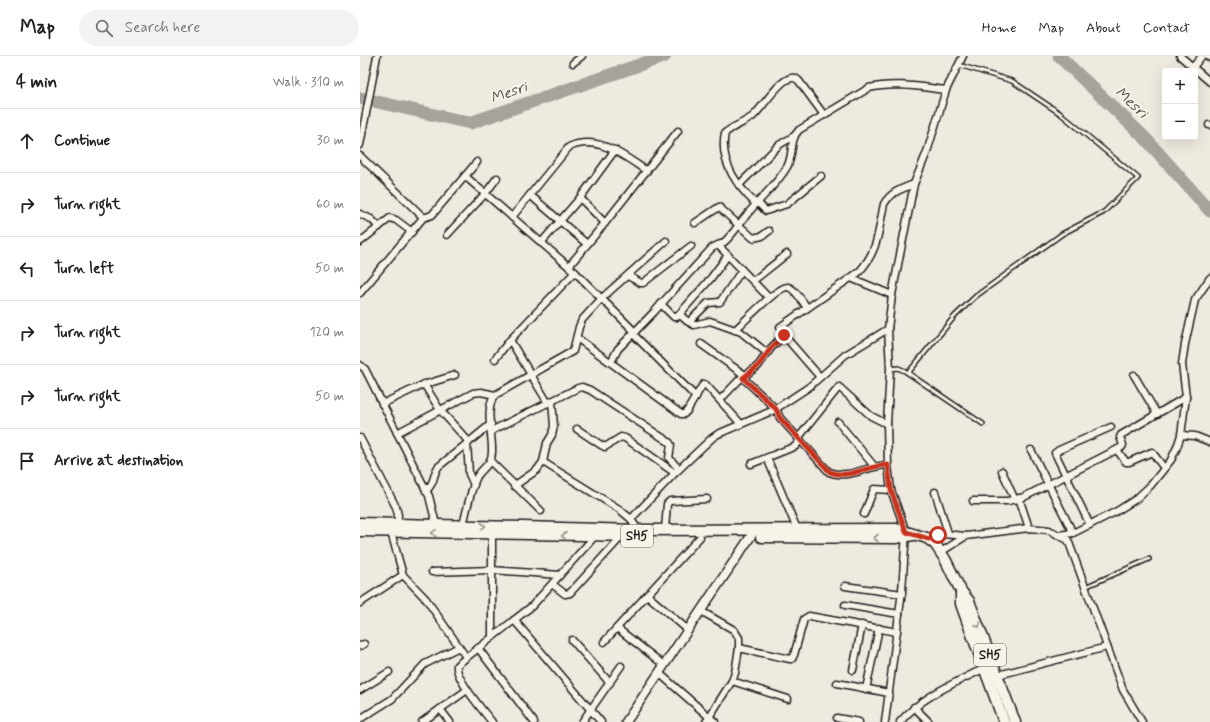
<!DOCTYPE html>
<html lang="en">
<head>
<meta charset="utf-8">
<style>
	body { margin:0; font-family:Mynerve,sans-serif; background:#f2f2f2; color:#222 }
	.controls { position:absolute; right:12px; top:12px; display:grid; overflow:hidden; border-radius:4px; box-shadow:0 4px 16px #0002 }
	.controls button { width:36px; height:36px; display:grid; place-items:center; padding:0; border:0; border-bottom:1px solid #e0e0e0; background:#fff; color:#222; font:20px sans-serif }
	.stop { position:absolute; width:12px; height:12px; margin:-9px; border:3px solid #c8321e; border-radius:50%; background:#fff }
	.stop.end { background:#c8321e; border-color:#fff; box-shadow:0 1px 4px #0008 }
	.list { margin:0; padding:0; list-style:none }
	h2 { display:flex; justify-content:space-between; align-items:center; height:52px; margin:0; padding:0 16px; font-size:17px }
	h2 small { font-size:13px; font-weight:400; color:#767676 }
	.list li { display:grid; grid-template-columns:26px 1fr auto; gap:12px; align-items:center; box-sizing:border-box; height:64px; padding:0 16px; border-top:1px solid #e0e0e0 }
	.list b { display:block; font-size:15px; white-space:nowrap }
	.list em { font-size:13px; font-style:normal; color:#767676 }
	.icon { flex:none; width:22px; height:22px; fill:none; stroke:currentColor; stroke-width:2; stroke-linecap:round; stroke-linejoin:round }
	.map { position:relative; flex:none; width:850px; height:666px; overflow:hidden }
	header { display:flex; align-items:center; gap:24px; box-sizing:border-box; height:56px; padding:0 20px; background:#fff; border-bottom:1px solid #e0e0e0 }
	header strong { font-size:19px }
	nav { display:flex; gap:22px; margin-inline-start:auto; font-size:14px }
	.search { width:280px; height:36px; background:#f2f2f2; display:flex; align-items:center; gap:10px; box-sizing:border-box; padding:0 14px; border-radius:22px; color:#767676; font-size:15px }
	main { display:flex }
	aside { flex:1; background:#fff }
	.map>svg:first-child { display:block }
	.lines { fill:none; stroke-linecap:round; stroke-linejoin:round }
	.river { stroke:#a6a39d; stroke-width:13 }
	.service-casing { stroke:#1c1c1c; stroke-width:6 }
	.minor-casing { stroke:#1c1c1c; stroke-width:9 }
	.tertiary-casing { stroke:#1c1c1c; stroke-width:11 }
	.primary-casing { stroke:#1c1c1c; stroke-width:13 }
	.service { stroke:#f7f3e8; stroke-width:3 }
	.minor { stroke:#f7f3e8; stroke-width:6 }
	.tertiary { stroke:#f7f3e8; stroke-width:8 }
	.primary { stroke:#f7f3e8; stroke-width:10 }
	.oneway { stroke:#94928c }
	.route { stroke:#c8321e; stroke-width:5 }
	.labels { text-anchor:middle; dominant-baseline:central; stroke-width:4; stroke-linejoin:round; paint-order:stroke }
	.shield { fill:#f7f3e8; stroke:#5e5c59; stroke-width:1 }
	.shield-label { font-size:13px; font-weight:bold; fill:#1c1c1c }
	.water-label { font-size:15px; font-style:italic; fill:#535250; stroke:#f7f3e8 }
</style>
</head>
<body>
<header>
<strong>Map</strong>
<div class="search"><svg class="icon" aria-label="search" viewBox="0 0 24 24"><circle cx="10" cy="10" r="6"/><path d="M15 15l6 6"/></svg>Search here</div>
<nav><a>Home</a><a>Map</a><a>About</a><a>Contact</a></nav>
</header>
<main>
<aside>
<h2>4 min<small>Walk · 310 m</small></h2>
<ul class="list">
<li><svg class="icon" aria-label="ahead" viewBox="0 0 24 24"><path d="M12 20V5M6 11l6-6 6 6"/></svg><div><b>Continue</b></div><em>30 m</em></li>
<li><svg class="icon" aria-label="right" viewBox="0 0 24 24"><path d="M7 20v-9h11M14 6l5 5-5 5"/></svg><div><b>Turn right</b></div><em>60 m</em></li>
<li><svg class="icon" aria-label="left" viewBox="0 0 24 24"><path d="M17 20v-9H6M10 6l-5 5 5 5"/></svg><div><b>Turn left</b></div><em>50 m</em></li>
<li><svg class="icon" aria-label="right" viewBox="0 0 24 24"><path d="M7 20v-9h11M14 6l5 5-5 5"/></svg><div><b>Turn right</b></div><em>120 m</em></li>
<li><svg class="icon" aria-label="right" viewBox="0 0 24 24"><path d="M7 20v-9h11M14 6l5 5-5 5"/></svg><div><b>Turn right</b></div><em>50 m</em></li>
<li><svg class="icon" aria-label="arrive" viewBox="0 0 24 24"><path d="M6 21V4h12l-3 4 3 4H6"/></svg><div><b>Arrive at destination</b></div></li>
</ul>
</aside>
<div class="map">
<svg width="850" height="666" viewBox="0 0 850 666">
	<rect width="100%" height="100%" fill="#eeeae0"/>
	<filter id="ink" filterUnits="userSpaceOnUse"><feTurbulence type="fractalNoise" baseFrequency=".025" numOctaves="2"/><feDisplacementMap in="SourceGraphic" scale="8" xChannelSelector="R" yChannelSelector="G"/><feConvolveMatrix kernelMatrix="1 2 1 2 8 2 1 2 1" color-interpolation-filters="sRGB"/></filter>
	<g filter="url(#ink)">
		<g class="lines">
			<g class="river">
				<polyline points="699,0 785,82 850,155"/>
				<polyline points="0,42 110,67 305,0"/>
			</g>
			<defs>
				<g id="service">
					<polyline points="530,313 538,312 545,315 623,368"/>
					<polyline points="548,317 595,260 616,240 702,178 744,156 778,122 701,58 652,25 599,9"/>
					<polyline points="725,531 789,503"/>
				</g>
				<g id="minor">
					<polyline points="820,0 850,26"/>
					<polyline points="848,0 850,2"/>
					<polyline points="213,7 222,0"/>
					<polyline points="833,11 842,0"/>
					<polyline points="849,69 850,69"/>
					<polyline points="0,89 17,0"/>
					<polyline points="0,100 63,161 62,163 0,237"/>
					<polyline points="105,120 215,216 275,276"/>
					<polyline points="379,129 419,89 434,80"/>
					<polyline points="170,139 227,188"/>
					<polyline points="220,142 245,167"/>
					<polyline points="398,147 406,155 427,148 461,120"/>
					<path d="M396 148C377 130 359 105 365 77 373 70 384 67 392 61 402 54 426 10 439 25L464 59"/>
					<polyline points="0,158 11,163 19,171"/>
					<path d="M152 161 209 91C238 78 264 100 287 115"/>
					<polyline points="63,162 72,159 117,106"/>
					<polyline points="335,167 359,151 393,182 402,180 409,175"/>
					<polyline points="87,179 125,138 137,122"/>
					<polyline points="0,186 30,162 36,164 52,176"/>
					<polyline points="181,187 220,142 255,94"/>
					<polyline points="358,189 409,242"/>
					<polyline points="209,210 245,167 318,75"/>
					<polyline points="268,220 281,227 283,227 331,190"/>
					<polyline points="491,222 532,239"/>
					<polyline points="393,225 427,198"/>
					<polyline points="301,248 314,261 317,261 351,222 368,199"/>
					<polyline points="319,258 327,265 334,269 350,265 381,276 407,297"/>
					<polyline points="329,266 348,247 360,246 382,214"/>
					<path d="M375 274C384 266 418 230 428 231 434 232 444 247 447 252"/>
					<polyline points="273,278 336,341"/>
					<polyline points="217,282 321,358 324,358 327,355 342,330 344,328 346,329 381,368"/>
					<polyline points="150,284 188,347"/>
					<polyline points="341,288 386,320"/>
					<polyline points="135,303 150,284 215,216"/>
					<path d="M251 306 258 293 294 256 352 192C355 190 359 189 363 187 372 180 378 169 385 161 398 144 416 130 427 111 434 99 429 84 439 74L509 32C534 26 561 31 586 34"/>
					<polyline points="0,309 5,313 69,440 76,468"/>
					<polyline points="774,319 797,358"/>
					<path d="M460 321 421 276 420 271 499 216C519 194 518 175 524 148 531 136 541 133 554 128"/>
					<path d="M383 322 416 353 420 362 469 416C489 424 508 409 528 409"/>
					<polyline points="64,328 80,354 109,386"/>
					<polyline points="360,344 380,323 398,310 411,292 424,279"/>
					<polyline points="22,348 60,330 95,319"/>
					<polyline points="478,366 514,410"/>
					<polyline points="217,373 241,389 245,391 261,381 265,382 315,417"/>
					<polyline points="131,375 218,332 222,331 230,334 309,386 311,389 309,402 319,413"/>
					<polyline points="37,377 113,337 121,336 135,339"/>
					<polyline points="821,379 835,380 850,386"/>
					<polyline points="439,381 479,331 511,360 527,368"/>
					<polyline points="0,382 36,451 38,459 37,471"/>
					<polyline points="107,387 109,418 114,429"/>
					<polyline points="671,394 713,477"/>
					<polyline points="757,394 766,406 769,406 792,396 804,412"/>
					<polyline points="407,402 437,473"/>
					<polyline points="130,405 181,455"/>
					<polyline points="183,406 259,453 271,463 278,474"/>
					<polyline points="391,408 436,390 440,383"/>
					<polyline points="642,415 655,444"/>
					<polyline points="154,430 177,414 183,406 187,387 192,379 194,370 192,345"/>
					<path d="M66 435C76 426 72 420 78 411L131 368"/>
					<polyline points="575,436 588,477"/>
					<polyline points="659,442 669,472"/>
					<polyline points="613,445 648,445 664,441 762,391 763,389 760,381 761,379 826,341"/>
					<polyline points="504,458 514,433 531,434"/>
					<polyline points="271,463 315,417 352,382 358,378 414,354 449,331 485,299 528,273"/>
					<path d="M103 469C106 458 112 427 118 419 124 411 132 407 132 396 133 380 124 352 135 339L213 295 219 271 222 264 242 242 306 185"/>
					<polyline points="730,469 695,397 699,394 751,371"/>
					<polyline points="305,474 307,448 310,445 347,443"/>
					<polyline points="31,476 43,519 66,543 106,601"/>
					<polyline points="132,478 132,581"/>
					<polyline points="698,479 713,477 757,455 776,443 791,429 811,404 817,391 821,379 826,341 822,308 825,288 835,244 850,222"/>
					<polyline points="569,483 583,478 606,480 669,472 689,474 708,484 763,634 782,666"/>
					<polyline points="581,496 606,480"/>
					<polyline points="72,516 132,514 200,519"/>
					<polyline points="192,528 205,538 210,537 262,480"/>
					<polyline points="485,530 542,538"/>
					<polyline points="287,539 328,574"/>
					<polyline points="0,547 43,519"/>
					<polyline points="485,549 539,558"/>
					<polyline points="341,555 374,574 379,582 379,592 375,617 372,625 346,666"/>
					<polyline points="154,564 241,666"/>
					<polyline points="257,572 304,609"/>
					<polyline points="212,584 250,627"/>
					<polyline points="244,586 340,481"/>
					<polyline points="0,590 4,588"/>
					<polyline points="118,592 174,666"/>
					<polyline points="379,592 430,603 432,603 434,599 444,563 449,560 537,576"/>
					<polyline points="493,614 502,569"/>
					<polyline points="299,617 355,666"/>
					<polyline points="634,620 747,591"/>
					<polyline points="372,625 428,643"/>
					<polyline points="477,627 529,637"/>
					<polyline points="506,633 519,572"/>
					<polyline points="0,634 29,616"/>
					<polyline points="554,651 569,666"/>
					<polyline points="80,653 90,666"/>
					<polyline points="477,662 499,666"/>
					<polyline points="0,663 32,643 65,608 99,591"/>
					<polyline points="62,666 107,634"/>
					<path d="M132 666C124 656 94 621 97 609L172 550 235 480"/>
					<polyline points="222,666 261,610"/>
					<polyline points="525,666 542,535 546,476 531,434 528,409 527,368 530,313 528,273 532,239 554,128 567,96 586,34 603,0"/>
					<path d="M540 666C562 640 595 627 625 612"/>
				</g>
				<polyline id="tertiary" points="266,666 395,474"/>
				<g id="primary">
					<polyline points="0,467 278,474 536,473 567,482 575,488 585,503 601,535 609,545 655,666"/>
					<polyline points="0,475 275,480"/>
					<polyline points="401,481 536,482 553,479"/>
					<polyline points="601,535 601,548 644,666"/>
				</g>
			</defs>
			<use href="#service" class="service-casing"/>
			<use href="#minor" class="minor-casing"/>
			<use href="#tertiary" class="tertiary-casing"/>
			<use href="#primary" class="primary-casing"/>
			<use href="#service" class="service"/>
			<use href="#minor" class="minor"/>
			<use href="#tertiary" class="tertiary"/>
			<use href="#primary" class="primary"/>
		</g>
		<defs><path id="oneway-chevron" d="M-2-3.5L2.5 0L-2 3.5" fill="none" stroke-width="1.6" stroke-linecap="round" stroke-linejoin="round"/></defs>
		<g class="oneway">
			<use href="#oneway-chevron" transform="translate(123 470) rotate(2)"/>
			<use href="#oneway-chevron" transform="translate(74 477) rotate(-179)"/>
			<use href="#oneway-chevron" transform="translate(204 480) rotate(-179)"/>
			<use href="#oneway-chevron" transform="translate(516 482) rotate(-180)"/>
			<use href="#oneway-chevron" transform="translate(618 569) rotate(69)"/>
		</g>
	</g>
	<g class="lines" filter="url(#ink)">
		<path class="route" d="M424 279 411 292 398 310 383 322 416 353 420 362 470 416C489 424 508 409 528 409L531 434 546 476 569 483 578 479"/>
	</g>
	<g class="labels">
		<g class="shield">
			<rect x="261" y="469" width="32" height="22" rx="3"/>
			<rect x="614" y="588" width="32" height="22" rx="3"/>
		</g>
		<g class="shield-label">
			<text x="277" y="480">SH5</text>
			<text x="630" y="599">SH5</text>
		</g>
		<g class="water-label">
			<text transform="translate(149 37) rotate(-19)">Mesri</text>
			<text transform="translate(771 47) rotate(43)">Mesri</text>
		</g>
	</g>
</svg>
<div class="controls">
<button>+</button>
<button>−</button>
</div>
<div class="stop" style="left:578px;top:479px"></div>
<div class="stop end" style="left:424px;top:279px"></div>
</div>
</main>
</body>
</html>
